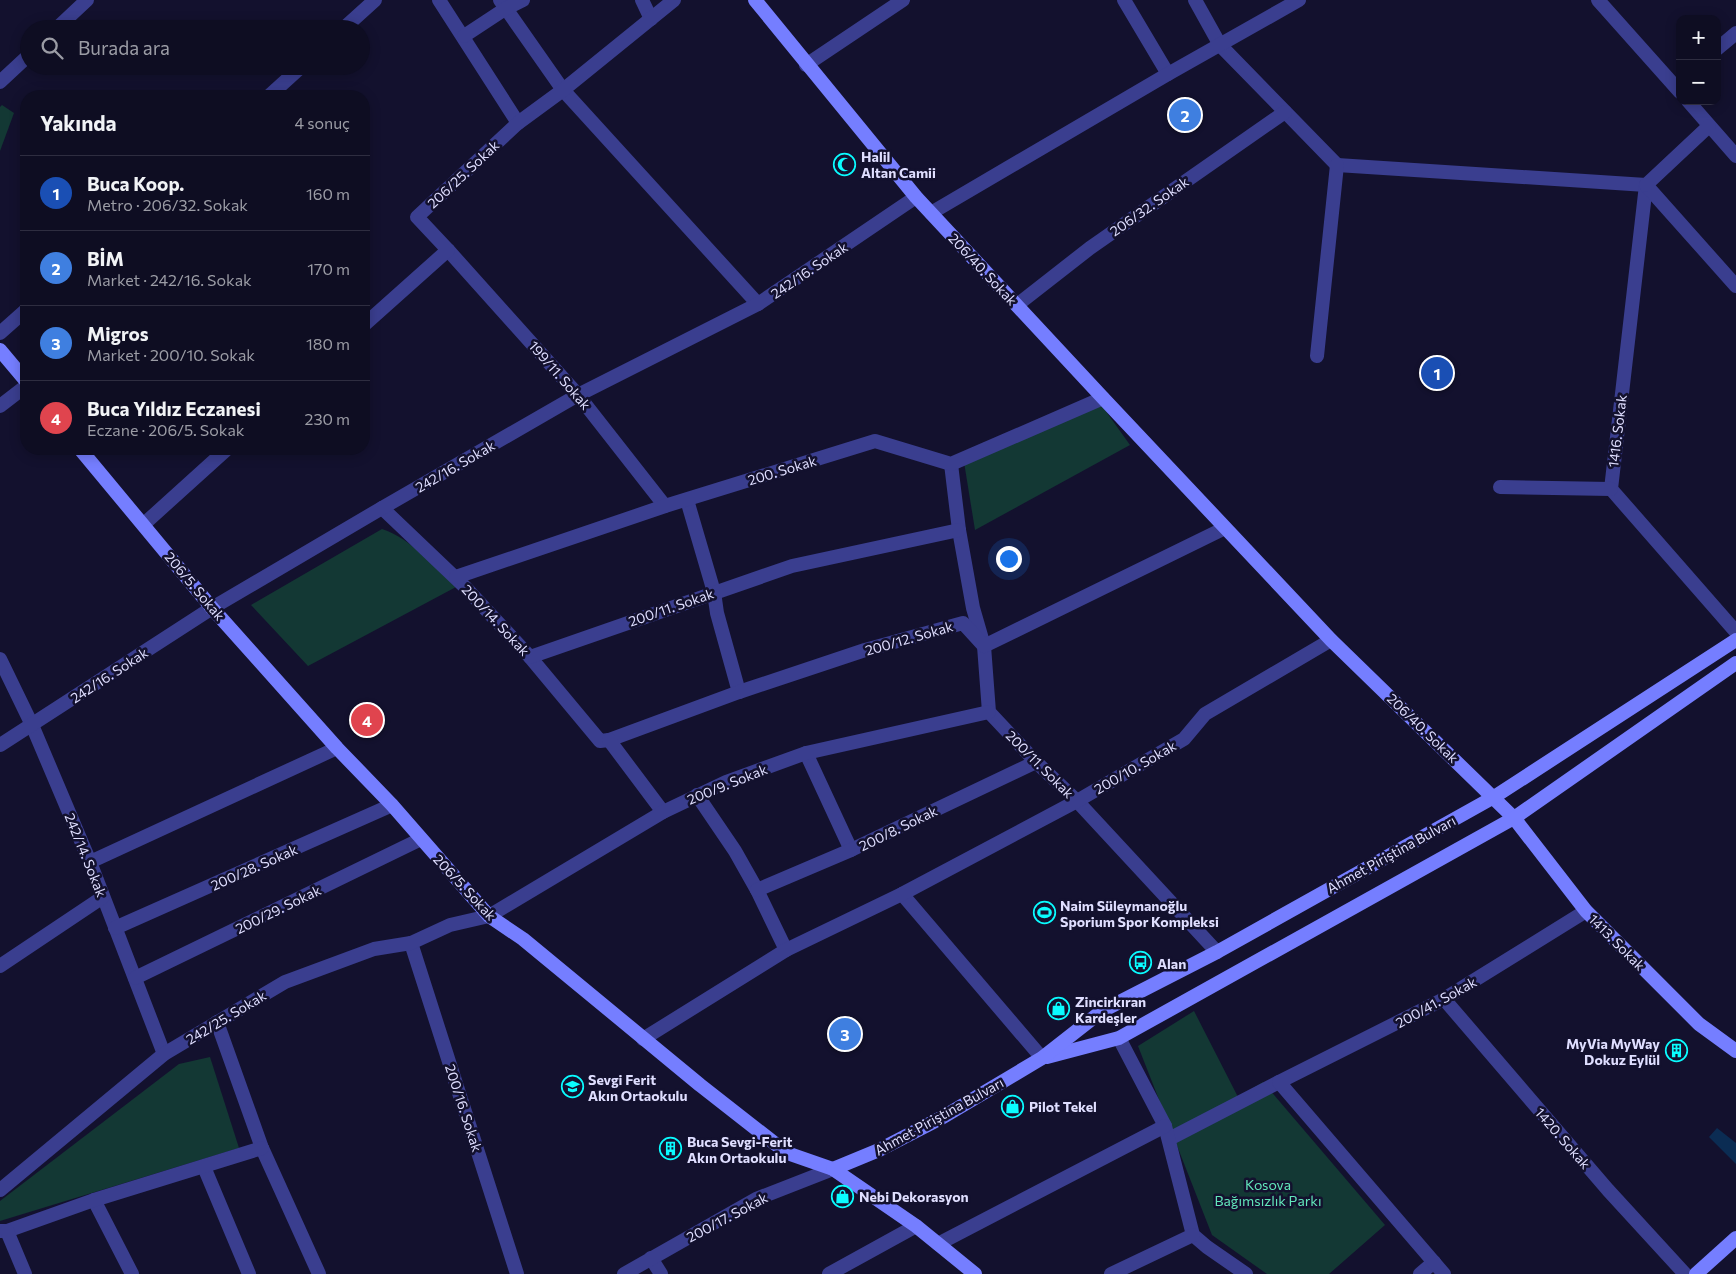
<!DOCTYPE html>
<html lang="tr">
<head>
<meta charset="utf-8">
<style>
	body { margin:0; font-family:Commissioner,sans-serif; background:#17162a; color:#f1f3f6 }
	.controls { position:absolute; right:15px; top:15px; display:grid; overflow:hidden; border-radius:10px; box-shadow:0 2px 12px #0003 }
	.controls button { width:45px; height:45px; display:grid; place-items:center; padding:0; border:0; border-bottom:1px solid #2e2d40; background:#0e0d22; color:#f1f3f6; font:25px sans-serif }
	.you { position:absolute; left:1008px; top:558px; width:18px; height:18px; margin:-12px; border:4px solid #fff; border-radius:50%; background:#1a73e8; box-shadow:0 0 0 8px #1a73e833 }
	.badge { display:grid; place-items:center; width:32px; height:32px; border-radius:50%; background:#0afcff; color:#fff; font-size:16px; font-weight:700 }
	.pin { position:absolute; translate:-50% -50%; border:2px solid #fff; box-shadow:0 1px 5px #0006 }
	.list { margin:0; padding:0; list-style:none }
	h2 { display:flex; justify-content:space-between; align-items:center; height:65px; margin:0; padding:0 20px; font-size:21px }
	h2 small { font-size:16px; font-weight:400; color:#9b9ca5 }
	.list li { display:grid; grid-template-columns:32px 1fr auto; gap:15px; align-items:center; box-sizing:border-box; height:75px; padding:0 20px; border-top:1px solid #2e2d40 }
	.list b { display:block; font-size:19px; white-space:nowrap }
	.list p { margin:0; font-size:16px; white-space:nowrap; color:#9b9ca5 }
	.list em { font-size:16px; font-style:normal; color:#9b9ca5 }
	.icon { flex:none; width:28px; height:28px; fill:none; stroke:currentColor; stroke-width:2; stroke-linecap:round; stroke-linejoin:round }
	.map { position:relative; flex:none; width:1736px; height:1274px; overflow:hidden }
	.search { position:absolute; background:#0e0d22; box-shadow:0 2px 12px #0003; left:20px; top:20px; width:350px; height:55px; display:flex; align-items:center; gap:12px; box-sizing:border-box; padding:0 18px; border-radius:28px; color:#9b9ca5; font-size:19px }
	.panel { position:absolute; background:#0e0d22; box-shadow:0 2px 12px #0003; left:20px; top:90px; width:350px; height:365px; border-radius:20px }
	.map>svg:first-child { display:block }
	.green { fill:#133834 }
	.water { fill:#0b2c53 }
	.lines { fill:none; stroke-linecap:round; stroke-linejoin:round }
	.pedestrian { stroke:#3a3e8f; stroke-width:14 }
	.minor { stroke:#3a3e8f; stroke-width:14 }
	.tertiary { stroke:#3a3e8f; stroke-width:14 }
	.secondary { stroke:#757eff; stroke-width:14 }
	.labels { text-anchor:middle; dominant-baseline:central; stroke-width:5; stroke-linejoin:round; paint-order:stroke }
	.poi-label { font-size:14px; font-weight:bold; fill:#dfdeff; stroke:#13112e; text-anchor:start }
	.street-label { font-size:14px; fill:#dfdeff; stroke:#13112e }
	.park-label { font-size:14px; fill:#62e6ba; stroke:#13112e }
</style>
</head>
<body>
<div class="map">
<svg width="1736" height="1274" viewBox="0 0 1736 1274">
	<rect width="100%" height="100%" fill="#13112e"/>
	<g class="green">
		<polygon points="2,105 14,113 0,151 0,107"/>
		<polygon points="1100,403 1130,445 975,530 964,462"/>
		<path d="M382 529C412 539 433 566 456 587L308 666 251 605Z"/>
		<polygon points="1194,1011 1238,1097 1263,1082 1385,1225 1329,1274 1267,1274 1212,1235 1138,1046"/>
		<polygon points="210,1057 239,1148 0,1221 0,1201 179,1064"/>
	</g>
	<polygon class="water" points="1717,1128 1736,1143 1736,1164 1709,1137"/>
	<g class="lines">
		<polyline class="pedestrian" points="1169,1139 1279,1082"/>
		<g class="minor">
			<polyline points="439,0 518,123"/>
			<polyline points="500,0 563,90 758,304"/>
			<polyline points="642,0 651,19"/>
			<polyline points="1124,0 1168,74"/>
			<polyline points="1195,0 1220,45 1337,165"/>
			<polyline points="1598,0 1680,92"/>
			<polyline points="56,29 87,0"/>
			<polyline points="343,29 375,0"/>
			<polyline points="464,36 505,9 523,0"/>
			<polyline points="1717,49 1736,33"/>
			<polyline points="806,65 903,0"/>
			<polyline points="0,82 29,55"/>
			<polyline points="269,96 302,66"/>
			<polyline points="1688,101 1736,156"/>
			<polyline points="1337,165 1646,185"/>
			<polyline points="1646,185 1611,489 1736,632"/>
			<polyline points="1646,185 1736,286"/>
			<polyline points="1646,185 1709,126"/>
			<polyline points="931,213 1168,74 1299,0"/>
			<polyline points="448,250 578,395 665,506"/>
			<polyline points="1017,305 1090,248 1285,112"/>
			<polyline points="364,325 448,250 417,217 518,123 563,90 674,0"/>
			<polyline points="0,333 26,310"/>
			<polyline points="1317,356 1337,165"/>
			<polyline points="0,406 26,386"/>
			<polyline points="951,464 959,530 973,608 984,646 989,712 1036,762 1077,801 1217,952"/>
			<polyline points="1500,487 1611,489"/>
			<polyline points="687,500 714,592 717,613 739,692"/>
			<polyline points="382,508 465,587 530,657 600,741 609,740 739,692 865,650 963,623 984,646 1225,528"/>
			<polyline points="144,524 227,449"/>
			<polyline points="456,577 665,506 875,441 951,464 1103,398"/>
			<polyline points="530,657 792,566 959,530"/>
			<polyline points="0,659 32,725 90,862 164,1054"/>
			<polyline points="609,740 663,812"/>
			<polyline points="0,745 212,608 382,508 578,395 758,304 916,197"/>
			<polyline points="806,753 851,850"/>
			<polyline points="697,795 735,851 757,890 786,950"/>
			<polyline points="90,862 337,748"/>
			<polyline points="757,890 851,850 1036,762"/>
			<polyline points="902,894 1042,1058"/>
			<polyline points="115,928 392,805"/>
			<polyline points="411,943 517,1274"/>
			<polyline points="0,966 103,897"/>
			<polyline points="135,978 421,839"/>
			<polyline points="1444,999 1608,1190 1685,1274"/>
			<polyline points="217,1022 262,1148 319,1274"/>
			<polyline points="1119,1038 1165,1126 1193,1235 1207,1247 1246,1274"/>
			<polyline points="643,1039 786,950 902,894 1077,801 1184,739 1205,714 1331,640"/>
			<polyline points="204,1167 249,1274"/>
			<polyline points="0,1190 164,1054 285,982 374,949 411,943 450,925 489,916 663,812 726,782 806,753 989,712"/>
			<polyline points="94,1200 132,1274"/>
			<polyline points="0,1231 7,1231 94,1200 262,1148"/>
			<polyline points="7,1231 25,1274"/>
			<polyline points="938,1244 1165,1126"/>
			<polyline points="651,1258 661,1274"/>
			<polyline points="829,1274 916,1226"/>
			<polyline points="1111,1274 1193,1235"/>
			<polyline points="1420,1274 1434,1262"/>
			<polyline points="1444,1274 1279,1082 1444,999 1586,911"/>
		</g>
		<polyline class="tertiary" points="624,1274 756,1199 833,1169"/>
		<g class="secondary">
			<polyline points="755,0 916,197 1103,398 1331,640 1514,818 1586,911 1699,1024 1736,1051"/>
			<polyline points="0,350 26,381"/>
			<polyline points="80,449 212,608 337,748 392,805 489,916 523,939 700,1085 787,1153 833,1169 916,1226 975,1274"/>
			<polyline points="1047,1057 1119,1038 1514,818 1736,663"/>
			<polyline points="833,1169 879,1150 943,1117 1042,1058 1102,1011 1217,952 1494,797 1736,640"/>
			<polyline points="1696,1274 1736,1238"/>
		</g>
	</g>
	<defs>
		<symbol id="mosque-ring" viewBox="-11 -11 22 22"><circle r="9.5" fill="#13112e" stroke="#0afcff" stroke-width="1.5"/><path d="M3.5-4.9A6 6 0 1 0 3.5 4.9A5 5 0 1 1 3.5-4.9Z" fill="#0afcff"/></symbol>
		<symbol id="stadium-ring" viewBox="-11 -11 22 22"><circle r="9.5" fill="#13112e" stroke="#0afcff" stroke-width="1.5"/><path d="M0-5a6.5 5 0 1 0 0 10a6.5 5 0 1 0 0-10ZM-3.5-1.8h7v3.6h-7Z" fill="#0afcff"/></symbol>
		<symbol id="bus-ring" viewBox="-11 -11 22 22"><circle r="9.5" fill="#13112e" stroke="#0afcff" stroke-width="1.5"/><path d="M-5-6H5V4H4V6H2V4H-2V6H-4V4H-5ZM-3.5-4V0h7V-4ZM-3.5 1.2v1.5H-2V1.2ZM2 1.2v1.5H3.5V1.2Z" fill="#0afcff"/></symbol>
		<symbol id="shop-ring" viewBox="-11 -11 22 22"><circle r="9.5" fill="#13112e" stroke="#0afcff" stroke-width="1.5"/><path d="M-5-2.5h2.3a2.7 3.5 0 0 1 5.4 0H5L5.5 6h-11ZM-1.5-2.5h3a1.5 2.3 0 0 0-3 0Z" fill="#0afcff"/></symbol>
		<symbol id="building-ring" viewBox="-11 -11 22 22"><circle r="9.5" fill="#13112e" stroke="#0afcff" stroke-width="1.5"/><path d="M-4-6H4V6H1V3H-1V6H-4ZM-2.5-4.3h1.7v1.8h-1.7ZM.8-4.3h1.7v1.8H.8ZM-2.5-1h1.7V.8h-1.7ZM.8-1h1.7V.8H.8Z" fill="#0afcff"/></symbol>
		<symbol id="school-ring" viewBox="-11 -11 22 22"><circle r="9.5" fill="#13112e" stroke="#0afcff" stroke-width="1.5"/><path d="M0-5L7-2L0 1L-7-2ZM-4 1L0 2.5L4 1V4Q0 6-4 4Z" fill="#0afcff"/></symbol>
	</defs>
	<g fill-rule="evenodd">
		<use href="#mosque-ring" x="832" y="152" width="25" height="25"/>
		<use href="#stadium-ring" x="1032" y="900" width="25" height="25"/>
		<use href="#bus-ring" x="1128" y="950" width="25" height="25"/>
		<use href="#shop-ring" x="1046" y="996" width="25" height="25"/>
		<use href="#building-ring" x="1664" y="1038" width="25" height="25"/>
		<use href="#school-ring" x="560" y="1074" width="25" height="25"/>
		<use href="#shop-ring" x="1000" y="1094" width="25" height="25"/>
		<use href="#building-ring" x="658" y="1136" width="25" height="25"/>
		<use href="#shop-ring" x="830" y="1184" width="25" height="25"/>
	</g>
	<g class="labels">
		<g class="poi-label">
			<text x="861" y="156">Halil<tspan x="861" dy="16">Altan Camii</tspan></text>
			<text x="1060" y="905">Naim Süleymanoğlu<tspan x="1060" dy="16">Sporium Spor Kompleksi</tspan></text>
			<text x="1157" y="963">Alan</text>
			<text x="1075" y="1001">Zincirkıran<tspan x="1075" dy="16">Kardeşler</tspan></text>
			<text x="1660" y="1043" text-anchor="end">MyVia MyWay<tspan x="1660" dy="16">Dokuz Eylül</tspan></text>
			<text x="588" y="1079">Sevgi Ferit<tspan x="588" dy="16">Akın Ortaokulu</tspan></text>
			<text x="1029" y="1106">Pilot Tekel</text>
			<text x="687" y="1141">Buca Sevgi-Ferit<tspan x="687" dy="16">Akın Ortaokulu</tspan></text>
			<text x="859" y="1196">Nebi Dekorasyon</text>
		</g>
		<g class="street-label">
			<text transform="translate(463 174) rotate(-43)">206/25. Sokak</text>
			<text transform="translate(1149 206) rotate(-35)">206/32. Sokak</text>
			<text transform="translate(983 269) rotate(47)">206/40. Sokak</text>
			<text transform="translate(809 270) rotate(-34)">242/16. Sokak</text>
			<text transform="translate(560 375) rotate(49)">199/11. Sokak</text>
			<text transform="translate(1617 431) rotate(-83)">1416. Sokak</text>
			<text transform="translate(455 466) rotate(-30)">242/16. Sokak</text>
			<text transform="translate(782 470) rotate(-17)">200. Sokak</text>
			<text transform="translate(195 586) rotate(50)">206/5. Sokak</text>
			<text transform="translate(671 607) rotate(-19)">200/11. Sokak</text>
			<text transform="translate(496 620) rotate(47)">200/14. Sokak</text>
			<text transform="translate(909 638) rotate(-16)">200/12. Sokak</text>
			<text transform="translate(109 675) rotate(-33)">242/16. Sokak</text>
			<text transform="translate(1423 728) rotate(44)">206/40. Sokak</text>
			<text transform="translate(1040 764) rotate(45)">200/11. Sokak</text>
			<text transform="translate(1135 767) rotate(-30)">200/10. Sokak</text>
			<text transform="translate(727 784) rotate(-22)">200/9. Sokak</text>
			<text transform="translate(898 828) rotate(-26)">200/8. Sokak</text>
			<text transform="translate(1391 854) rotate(-29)">Ahmet Piriştina Bulvarı</text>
			<text transform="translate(86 855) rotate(68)">242/14. Sokak</text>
			<text transform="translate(254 867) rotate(-24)">200/28. Sokak</text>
			<text transform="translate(465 887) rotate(47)">206/5. Sokak</text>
			<text transform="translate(278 909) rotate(-26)">200/29. Sokak</text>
			<text transform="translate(1617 942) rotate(45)">1413. Sokak</text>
			<text transform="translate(1436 1002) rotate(-29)">200/41. Sokak</text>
			<text transform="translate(226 1017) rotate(-31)">242/25. Sokak</text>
			<text transform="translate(464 1108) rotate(72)">200/16. Sokak</text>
			<text transform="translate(939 1116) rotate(-29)">Ahmet Piriştina Bulvarı</text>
			<text transform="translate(1563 1138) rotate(49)">1420. Sokak</text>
			<text transform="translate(727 1217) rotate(-28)">200/17. Sokak</text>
		</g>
		<g class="park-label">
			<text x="1268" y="1184">Kosova<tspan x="1268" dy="16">Bağımsızlık Parkı</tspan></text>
		</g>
	</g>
</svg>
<div class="controls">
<button>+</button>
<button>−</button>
</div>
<div class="you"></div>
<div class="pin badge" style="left:1437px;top:373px;background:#1a4fb4">1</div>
<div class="pin badge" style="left:1185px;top:115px;background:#3f7fe0">2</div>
<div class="pin badge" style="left:845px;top:1034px;background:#3f7fe0">3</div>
<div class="pin badge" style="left:367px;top:720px;background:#e0444e">4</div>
<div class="search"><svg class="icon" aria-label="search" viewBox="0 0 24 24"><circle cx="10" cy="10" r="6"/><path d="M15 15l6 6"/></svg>Burada ara</div>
<section class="panel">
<h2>Yakında<small>4 sonuç</small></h2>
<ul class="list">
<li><span class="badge" style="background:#1a4fb4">1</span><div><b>Buca Koop.</b><p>Metro · 206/32. Sokak</p></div><em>160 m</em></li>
<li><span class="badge" style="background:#3f7fe0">2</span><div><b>BİM</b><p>Market · 242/16. Sokak</p></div><em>170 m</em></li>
<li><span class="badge" style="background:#3f7fe0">3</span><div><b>Migros</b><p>Market · 200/10. Sokak</p></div><em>180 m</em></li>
<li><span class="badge" style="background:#e0444e">4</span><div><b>Buca Yıldız Eczanesi</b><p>Eczane · 206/5. Sokak</p></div><em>230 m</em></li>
</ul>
</section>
</div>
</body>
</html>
